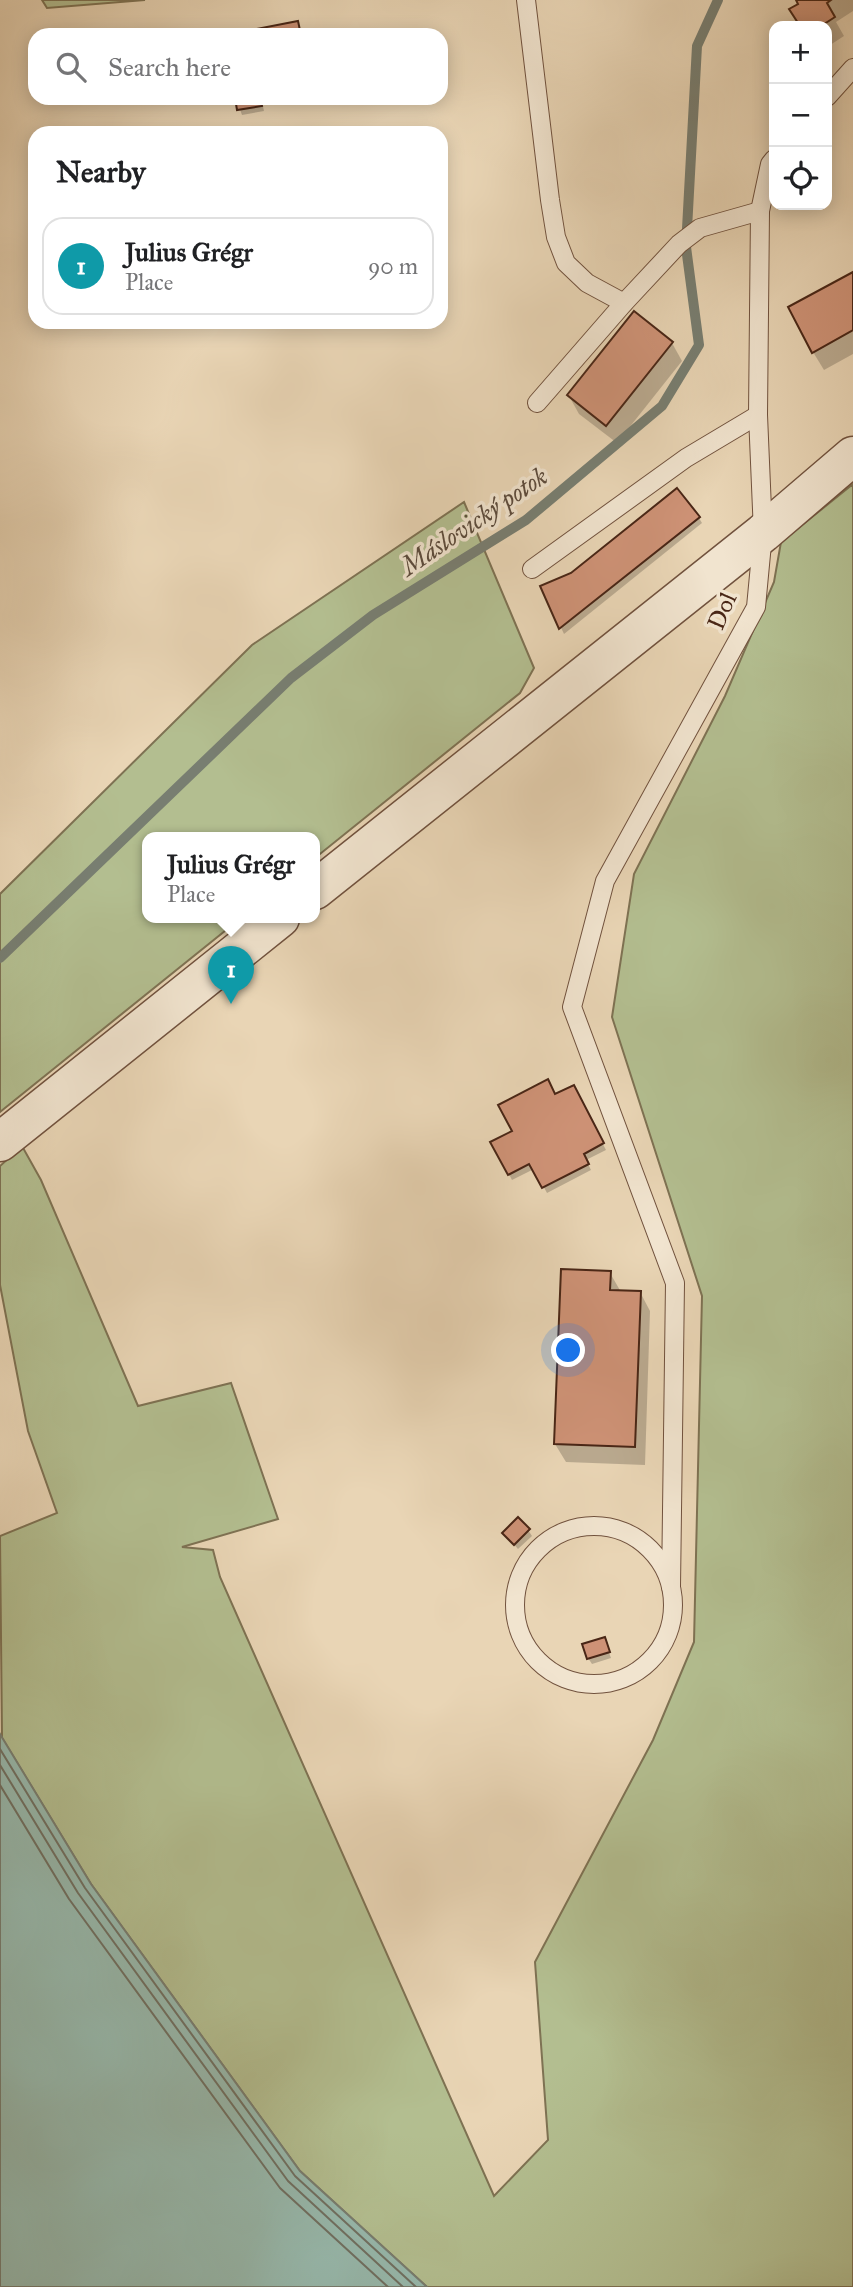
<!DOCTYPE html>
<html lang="en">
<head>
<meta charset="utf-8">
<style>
	body { margin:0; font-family:"IM FELL Great Primer",serif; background:#f2f2f2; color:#202124 }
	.controls { position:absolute; right:21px; top:21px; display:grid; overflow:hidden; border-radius:14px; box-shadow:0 4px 18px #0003 }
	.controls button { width:63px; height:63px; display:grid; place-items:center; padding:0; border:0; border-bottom:2px solid #e0e0e0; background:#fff; color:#202124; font:35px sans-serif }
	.you { position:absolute; left:569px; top:1351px; width:24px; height:24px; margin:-18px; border:5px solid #fff; border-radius:50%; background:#1a73e8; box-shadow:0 0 0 10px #1a73e833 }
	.badge { display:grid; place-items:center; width:46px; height:46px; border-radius:50%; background:#8f2418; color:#fff; font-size:23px; font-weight:700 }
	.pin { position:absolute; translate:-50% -58px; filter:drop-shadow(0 2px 4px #0008) }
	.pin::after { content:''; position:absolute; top:37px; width:24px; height:21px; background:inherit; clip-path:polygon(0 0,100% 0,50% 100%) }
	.popup { position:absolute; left:142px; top:832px; width:178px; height:91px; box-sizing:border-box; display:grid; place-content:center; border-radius:14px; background:#fff; filter:drop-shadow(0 2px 5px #0005); font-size:23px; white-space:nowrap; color:#757577 }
	.popup b { font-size:26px; color:#202124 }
	.popup::after { content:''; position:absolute; left:50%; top:100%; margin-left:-14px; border:14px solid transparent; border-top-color:#fff }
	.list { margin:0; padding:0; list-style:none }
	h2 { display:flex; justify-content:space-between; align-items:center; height:91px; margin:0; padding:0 28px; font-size:30px }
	h2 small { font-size:23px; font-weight:400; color:#757577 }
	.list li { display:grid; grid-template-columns:46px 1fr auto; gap:21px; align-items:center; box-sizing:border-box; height:98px; margin:0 14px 14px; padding:0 14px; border:2px solid #e0e0e0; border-radius:21px }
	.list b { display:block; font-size:26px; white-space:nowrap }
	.list p { margin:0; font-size:23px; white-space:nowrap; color:#757577 }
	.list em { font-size:23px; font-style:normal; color:#757577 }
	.icon { flex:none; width:38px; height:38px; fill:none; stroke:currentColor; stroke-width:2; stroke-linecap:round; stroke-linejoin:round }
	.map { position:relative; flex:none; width:853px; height:2287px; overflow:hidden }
	.search { position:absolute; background:#fff; box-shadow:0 4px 18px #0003; left:28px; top:28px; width:420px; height:77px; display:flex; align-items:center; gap:18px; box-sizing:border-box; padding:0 24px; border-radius:21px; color:#757577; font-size:26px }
	.panel { position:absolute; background:#fff; box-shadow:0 4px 18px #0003; left:28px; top:126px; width:420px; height:203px; border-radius:21px }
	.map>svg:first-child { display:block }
	.green { fill:#b3be90; stroke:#7e7253; stroke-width:2 }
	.water { fill:#97b9ad; stroke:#787e71; stroke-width:2 }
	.shadow { fill:#0003 }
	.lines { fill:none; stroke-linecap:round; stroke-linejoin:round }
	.shore { stroke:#707062; stroke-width:2 }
	.stream { stroke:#787e71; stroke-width:10 }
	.building { fill:#ce9276; stroke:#492616; stroke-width:2 }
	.service-casing { stroke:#71523e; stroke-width:20 }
	.tertiary-casing { stroke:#71523e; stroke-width:41 }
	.service { stroke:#f1e4cf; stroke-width:18 }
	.tertiary { stroke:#f1e4cf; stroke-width:38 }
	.labels { text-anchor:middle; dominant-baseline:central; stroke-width:7; stroke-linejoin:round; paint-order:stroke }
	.street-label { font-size:24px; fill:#492616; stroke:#f1e4cf }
	.water-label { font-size:26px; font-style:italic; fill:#5c4b3c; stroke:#f1e4cf }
</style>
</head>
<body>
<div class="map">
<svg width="853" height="2287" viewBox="0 0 853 2287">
	<rect width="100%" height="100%" fill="#e9d5b5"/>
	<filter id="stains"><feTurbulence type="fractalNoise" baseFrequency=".00286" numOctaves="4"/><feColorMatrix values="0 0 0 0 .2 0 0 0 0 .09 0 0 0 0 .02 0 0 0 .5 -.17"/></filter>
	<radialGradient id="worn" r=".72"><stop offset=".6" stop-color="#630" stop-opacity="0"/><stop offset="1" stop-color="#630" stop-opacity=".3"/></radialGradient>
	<g class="green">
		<polygon points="42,0 145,0 47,8"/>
		<polygon points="853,484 853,2287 427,2287 300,2171 91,1884 2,1738 0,1536 57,1513 28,1431 0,1285 0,1166 22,1146 41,1180 138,1406 231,1383 278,1519 182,1547 213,1550 220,1577 494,2196 548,2140 535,1962 653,1740 694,1642 702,1296 612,1017 634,874 725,696 774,582 781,542"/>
		<polygon points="464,502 534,668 520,693 315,858 315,838 147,838 147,918 241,918 0,1112 0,894 252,645"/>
	</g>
	<polygon class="water" points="0,1734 91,1884 300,2171 427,2287 0,2287"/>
	<g class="shadow">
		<polygon points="796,0 853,0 853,11 836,22 844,36 827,47 827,26 801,26 792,10 800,5"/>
		<polygon points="236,98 261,98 264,111 242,115"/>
		<polygon points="853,274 853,354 824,370 813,352"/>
		<polygon points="672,343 682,361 617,443 579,414 569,396"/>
		<polygon points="699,518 702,523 564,634 542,587"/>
		<polygon points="573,1087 606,1150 586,1160 591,1170 547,1193 534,1169 512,1180 493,1143 514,1132 555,1096"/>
		<polygon points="610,1273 621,1292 640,1292 650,1311 645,1465 566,1462 555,1444"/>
		<polygon points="528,1530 532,1536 518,1549 505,1534"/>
		<polygon points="604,1639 611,1658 592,1664 588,1658"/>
	</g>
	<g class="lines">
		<g class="shore">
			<polyline points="0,1749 85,1888 295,2176 416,2287"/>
			<polyline points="0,1765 78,1893 288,2181 403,2287"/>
			<polyline points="0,1785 69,1899 280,2188 388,2287"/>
		</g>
		<polyline class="stream" points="0,958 291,678 373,615 526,520 662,406 699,345 686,247 697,46 718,0"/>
	</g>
	<g class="building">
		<polygon points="796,0 831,0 827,3 835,17 821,26 800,26 789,9 798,4"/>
		<polygon points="298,21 301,35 226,35"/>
		<polygon points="235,98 260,98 262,106 237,110"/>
		<polygon points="853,272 853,330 812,353 788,307"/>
		<polygon points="634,311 673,342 606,426 567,395"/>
		<polygon points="677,488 700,517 559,629 540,586 571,573"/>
		<polygon points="548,1079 555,1094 574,1085 604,1143 584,1154 589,1164 542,1188 529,1164 508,1175 490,1142 512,1131 498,1105"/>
		<polygon points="561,1269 611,1271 610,1290 641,1291 635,1447 554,1444"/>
		<polygon points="518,1517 530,1529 514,1545 502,1533"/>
		<polygon points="605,1637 610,1652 587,1659 582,1644"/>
	</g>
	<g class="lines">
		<defs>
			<g id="service">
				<polyline points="526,0 550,200 556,237 566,263 587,283 624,303"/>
				<polyline points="827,97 853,68"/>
				<polyline points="537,403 624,303 679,244 700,228 760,211"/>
				<polyline points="532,569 686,458 758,415"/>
				<circle cx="594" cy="1605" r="79"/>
				<polyline points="671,1587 675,1283 572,1007 605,881 756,607 763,533 758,415 760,211 770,164 774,159"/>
			</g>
			<g id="tertiary">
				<polyline points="315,890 763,533 853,456"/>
				<polyline points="0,1142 280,918"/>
			</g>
		</defs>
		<use href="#service" class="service-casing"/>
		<use href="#tertiary" class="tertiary-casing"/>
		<use href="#service" class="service"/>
		<use href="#tertiary" class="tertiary"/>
	</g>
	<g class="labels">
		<g class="street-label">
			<text transform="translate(722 611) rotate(-66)">Dol</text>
		</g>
		<g class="water-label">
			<text transform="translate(474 521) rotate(-34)">Máslovický potok</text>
		</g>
	</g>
	<rect width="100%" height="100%" filter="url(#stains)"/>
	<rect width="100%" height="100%" fill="url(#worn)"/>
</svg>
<div class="controls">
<button>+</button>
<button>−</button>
<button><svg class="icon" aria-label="locate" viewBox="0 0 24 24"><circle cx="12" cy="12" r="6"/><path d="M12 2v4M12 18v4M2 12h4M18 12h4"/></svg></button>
</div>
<div class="you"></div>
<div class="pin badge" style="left:231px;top:1004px;background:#0f9aa8">1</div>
<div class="popup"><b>Julius Grégr</b>Place</div>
<div class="search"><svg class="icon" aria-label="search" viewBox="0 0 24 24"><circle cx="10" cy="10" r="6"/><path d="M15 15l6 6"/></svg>Search here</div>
<section class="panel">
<h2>Nearby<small></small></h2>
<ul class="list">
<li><span class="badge" style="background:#0f9aa8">1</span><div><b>Julius Grégr</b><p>Place</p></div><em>90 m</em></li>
</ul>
</section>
</div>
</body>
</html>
